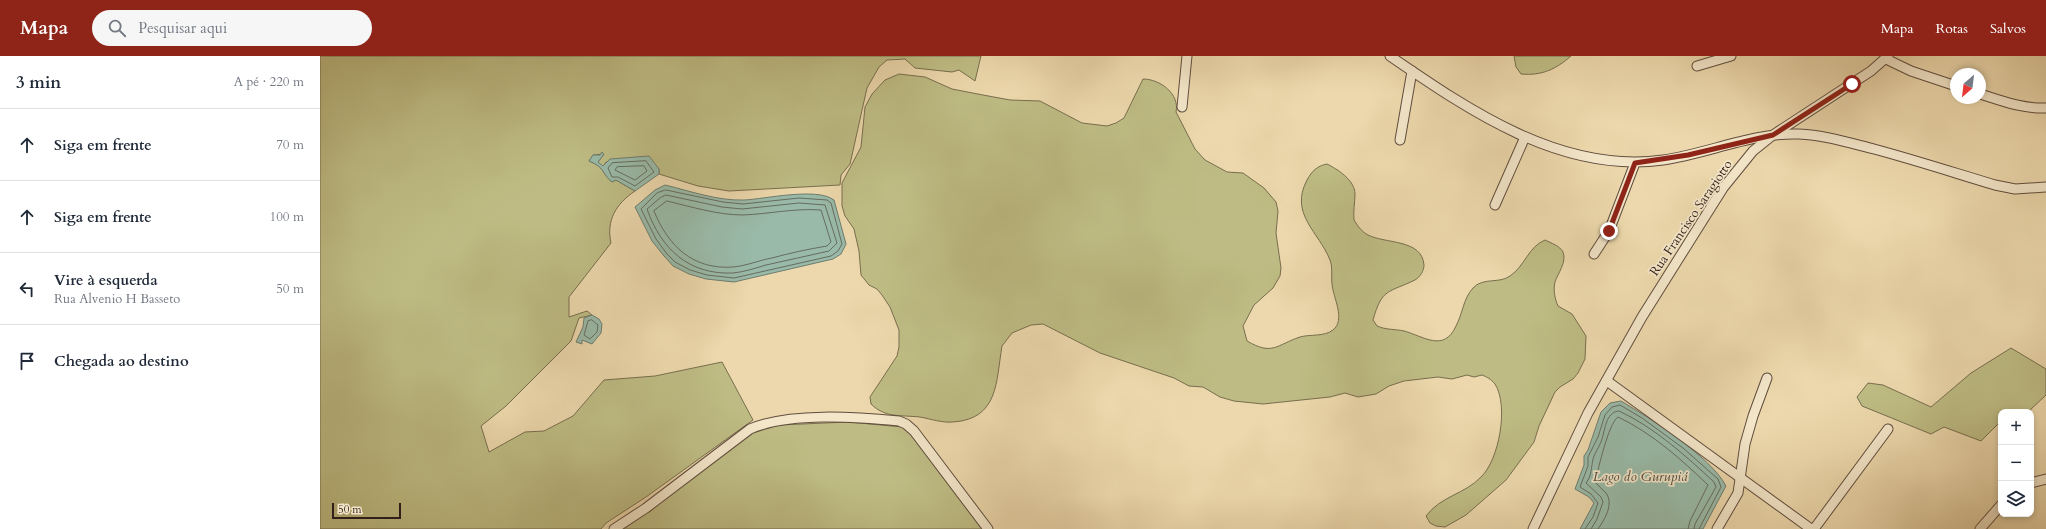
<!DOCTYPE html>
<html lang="pt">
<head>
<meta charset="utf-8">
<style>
	body { margin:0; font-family:Cardo,serif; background:#f6f6f7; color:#1f2937 }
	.controls { position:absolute; right:12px; bottom:12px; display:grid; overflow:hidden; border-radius:8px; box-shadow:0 2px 6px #0003 }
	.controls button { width:36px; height:36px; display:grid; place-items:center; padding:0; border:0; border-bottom:1px solid #e0e1e3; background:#fff; color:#1f2937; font:20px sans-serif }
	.compass { position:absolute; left:1630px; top:12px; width:36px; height:36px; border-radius:50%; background:#fff; box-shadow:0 2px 6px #0003; rotate:208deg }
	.scale { position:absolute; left:12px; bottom:10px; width:69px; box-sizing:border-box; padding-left:4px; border:2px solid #311f19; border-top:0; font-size:11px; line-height:14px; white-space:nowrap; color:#311f19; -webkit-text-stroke:3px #f3e6c9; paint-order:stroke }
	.stop { position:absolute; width:12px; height:12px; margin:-9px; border:3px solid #8f2418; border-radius:50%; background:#fff }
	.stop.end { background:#8f2418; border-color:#fff; box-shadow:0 1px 4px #0008 }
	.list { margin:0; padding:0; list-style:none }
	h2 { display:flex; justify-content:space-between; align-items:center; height:52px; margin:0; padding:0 16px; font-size:17px }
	h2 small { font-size:13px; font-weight:400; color:#747a83 }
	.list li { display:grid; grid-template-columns:26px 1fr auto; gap:12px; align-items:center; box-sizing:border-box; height:72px; padding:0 16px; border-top:1px solid #e0e1e3 }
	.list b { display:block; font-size:15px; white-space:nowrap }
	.list p { margin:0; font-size:13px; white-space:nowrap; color:#747a83 }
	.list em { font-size:13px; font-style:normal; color:#747a83 }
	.icon { flex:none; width:22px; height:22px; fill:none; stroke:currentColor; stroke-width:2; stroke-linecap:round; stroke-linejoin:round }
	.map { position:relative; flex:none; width:1726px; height:473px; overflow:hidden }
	header { display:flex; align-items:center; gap:24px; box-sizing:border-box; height:56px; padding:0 20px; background:#8f2418; color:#fff }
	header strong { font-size:19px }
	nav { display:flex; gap:22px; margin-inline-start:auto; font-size:14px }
	.search { width:280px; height:36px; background:#f6f6f7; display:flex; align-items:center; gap:10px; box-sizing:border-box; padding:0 14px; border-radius:22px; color:#747a83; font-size:15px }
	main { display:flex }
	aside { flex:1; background:#fff }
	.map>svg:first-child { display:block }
	.green { fill:#bebc84; stroke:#786e4e }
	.water { fill:#99baa8; stroke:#6f7c6f }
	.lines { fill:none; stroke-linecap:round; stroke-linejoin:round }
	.shore { stroke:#656c60; stroke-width:1 }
	.minor-casing { stroke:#604d3e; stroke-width:11 }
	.minor { stroke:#f3e6c9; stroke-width:9 }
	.route { stroke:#8f2418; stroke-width:5 }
	.labels { text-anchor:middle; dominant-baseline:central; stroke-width:3.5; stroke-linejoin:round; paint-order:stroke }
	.street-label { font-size:13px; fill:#311f19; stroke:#f3e6c9 }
	.water-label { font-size:14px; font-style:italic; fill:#504e44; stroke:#f3e6c9 }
</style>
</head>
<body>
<header>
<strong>Mapa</strong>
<div class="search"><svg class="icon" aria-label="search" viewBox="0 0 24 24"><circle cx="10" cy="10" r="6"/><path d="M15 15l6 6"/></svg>Pesquisar aqui</div>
<nav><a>Mapa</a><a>Rotas</a><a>Salvos</a></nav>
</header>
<main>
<aside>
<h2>3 min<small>A pé · 220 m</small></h2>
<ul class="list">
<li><svg class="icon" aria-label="ahead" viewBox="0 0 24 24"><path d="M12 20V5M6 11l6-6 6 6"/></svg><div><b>Siga em frente</b></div><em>70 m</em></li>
<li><svg class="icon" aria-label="ahead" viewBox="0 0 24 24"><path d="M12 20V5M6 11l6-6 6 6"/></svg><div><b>Siga em frente</b></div><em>100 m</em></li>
<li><svg class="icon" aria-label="left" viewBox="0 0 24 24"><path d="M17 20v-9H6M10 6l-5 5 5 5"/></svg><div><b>Vire à esquerda</b><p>Rua Alvenio H Basseto</p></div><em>50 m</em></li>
<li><svg class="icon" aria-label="arrive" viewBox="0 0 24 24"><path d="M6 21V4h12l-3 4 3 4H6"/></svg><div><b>Chegada ao destino</b></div></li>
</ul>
</aside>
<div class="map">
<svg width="1726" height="473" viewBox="0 0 1726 473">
	<rect width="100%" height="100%" fill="#ecd8ac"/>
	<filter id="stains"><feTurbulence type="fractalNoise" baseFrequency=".005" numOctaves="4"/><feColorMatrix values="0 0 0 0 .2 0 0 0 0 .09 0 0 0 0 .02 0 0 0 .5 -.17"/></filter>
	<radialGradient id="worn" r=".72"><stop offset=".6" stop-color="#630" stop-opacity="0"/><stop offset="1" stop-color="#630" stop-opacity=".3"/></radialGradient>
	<g class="green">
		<path d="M0 0H661L655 25 639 14 632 16 595 12 585 3 567 4 559 11 547 32 530 108 521 119 520 129 409 135 378 130 339 118V113L286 106 283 111 278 106 284 98 273 99 269 105C286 112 281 117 292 126L296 124 315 135C296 148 286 164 291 187L249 241V261L267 255 272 259 259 262 251 285 186 350 161 370 169 396 205 376 224 375 253 360 284 324 335 320 402 306 433 364 326 441 286 467 281 473H0Z"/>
		<path d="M1194 0H1251C1236 13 1222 20 1201 18L1196 11Z"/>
		<path d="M579 18 605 21 632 33 663 39 690 44 720 45 762 67 787 70 796 67 804 62 823 23C840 23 860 38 856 56L875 93 885 104 907 116 923 117 944 132 956 146 958 155 956 177 961 212 960 220 953 232 934 249 923 270 927 285C953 300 956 289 980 281 990 278 1004 281 1013 274 1026 264 1013 241 1012 228 1011 220 1013 212 1010 204 999 176 969 158 987 124 992 115 997 110 1007 108 1017 113 1035 124 1035 138 1035 146 1033 155 1034 164 1037 169 1042 176 1048 179 1066 188 1102 183 1104 209 1104 215 1100 221 1095 224 1068 237 1062 232 1053 264L1057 270C1066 274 1075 273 1084 275 1103 280 1124 297 1136 270 1143 257 1143 243 1153 232 1163 221 1179 228 1190 220 1205 210 1208 191 1225 184 1231 187 1240 190 1243 196 1247 206 1238 217 1235 226 1233 234 1235 243 1238 250L1252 258 1266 280 1265 303 1258 317 1253 323 1240 331 1235 336 1219 370 1214 386 1186 424 1146 459 1125 471 1116 470 1110 467 1106 460C1121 440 1145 438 1161 421 1179 404 1189 350 1175 328 1171 323 1167 321 1162 319L1154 321 1147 319 1132 323 1118 321 1084 325 1069 330 1056 338 1038 341 1025 337 1010 341 943 348 914 345 900 341 883 331 869 330 854 322 780 297 723 268 711 269 692 277 682 290C676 325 679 363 633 366 622 367 611 363 600 361 581 359 565 362 551 348L550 341 577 300 579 291V274L570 251 562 239 557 233 549 229 541 219 539 195 534 173 525 160 522 150V127L541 91 545 51 552 38 565 24Z"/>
		<polygon points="1691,292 1726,313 1726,339 1708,356 1681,356 1681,365 1661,385 1624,371 1611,378 1542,350 1537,341 1548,327 1563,329 1611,351 1651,317"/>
		<polygon points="528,366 583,371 591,379 662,473 302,473 331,454 410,391 432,376 459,369"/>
	</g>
	<g class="water">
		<path d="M282 96 284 98 278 106 283 110 290 103 329 100 339 113V118L315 135 296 124 292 126C281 117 286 112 269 105L273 99H280Z"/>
		<path d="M345 129C370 135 398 145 424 144 445 143 497 131 514 144L526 188 521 198 513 203 414 226 386 223 369 218 353 210 344 200 332 185 315 151 335 134Z"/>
		<polygon points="272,259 279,263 282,268 281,277 272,288 262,284 262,288 256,286 263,271 264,262"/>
		<path d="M1301 345C1330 362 1391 401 1406 430L1383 473H1260L1274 447 1269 441 1255 433 1264 409V400L1268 394 1281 356 1290 347Z"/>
	</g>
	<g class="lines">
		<g class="shore">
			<polygon points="326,105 334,116 315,130 298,121 292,121 288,112 292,107"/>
			<polygon points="324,110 327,115 315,124 295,114 297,111"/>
			<polygon points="346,134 403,146 423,148 479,142 507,144 511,147 522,188 518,195 511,200 414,222 387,219 370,214 355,206 347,198 336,183 321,153 337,137"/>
			<path d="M346 139 402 151 422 153 479 147 505 149 517 187 509 195C488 200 467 204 446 209 436 212 424 216 413 217 369 219 341 193 327 153L340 142Z"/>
			<path d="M347 145C372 151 398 159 423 159 449 158 474 152 501 154L511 186 507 190C489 193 470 197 452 202 440 204 426 210 413 211 373 214 348 190 334 155Z"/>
			<polygon points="272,264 278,269 277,276 270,283 264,279 268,265"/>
			<polyline points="1265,473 1273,461 1278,447 1271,438 1260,431 1268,410 1268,401 1278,381 1285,359 1292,351 1300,349 1322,362 1363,392 1398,423 1401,431 1379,473"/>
			<path d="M1271 473 1277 463 1283 446 1281 441 1266 427C1272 419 1271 412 1273 403 1274 398 1279 391 1281 386 1285 376 1285 356 1299 355 1334 371 1366 400 1394 426L1396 431 1375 468 1374 473"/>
			<path d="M1278 473C1285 463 1294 448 1286 437 1282 433 1277 429 1275 425 1279 412 1288 368 1298 361 1332 377 1362 404 1388 429L1370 465 1368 473"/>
		</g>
		<defs>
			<g id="minor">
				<path d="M1070 0C1150 55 1242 118 1343 104 1387 98 1434 76 1479 78 1504 79 1530 87 1554 93 1595 104 1635 117 1675 129L1695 133 1726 131"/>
				<polyline points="1566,3 1591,15 1636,30"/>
				<polyline points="1377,10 1411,0"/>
				<path d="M1660 38C1682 45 1703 53 1726 52"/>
				<polyline points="862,51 867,0"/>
				<polyline points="1080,84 1092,15"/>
				<polyline points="1175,149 1205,81"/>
				<polyline points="1274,198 1289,175 1315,107"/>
				<polyline points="1287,325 1491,473"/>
				<polyline points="1711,427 1726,423"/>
				<path d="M294 473 326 452 430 373C470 356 536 361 579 365L586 368 594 375 668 473"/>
				<polyline points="1213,473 1268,357 1322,261 1403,132 1433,95 1453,79 1551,15 1568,0"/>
				<polyline points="1397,473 1418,437 1425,388 1433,360 1447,322"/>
				<polyline points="1494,473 1568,373"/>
				<polyline points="1660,473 1681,449"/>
			</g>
		</defs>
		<use href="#minor" class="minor-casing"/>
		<use href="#minor" class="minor"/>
	</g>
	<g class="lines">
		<polyline class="route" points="1289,175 1315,107 1368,99 1453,79 1532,28"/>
	</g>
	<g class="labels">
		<g class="street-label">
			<text transform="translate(1371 162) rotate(-56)">Rua Francisco Saragiotto</text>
		</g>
		<g class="water-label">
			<text x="1320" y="420">Lago do Gurupiá</text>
		</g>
	</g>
	<rect width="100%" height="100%" filter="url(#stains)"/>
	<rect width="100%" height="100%" fill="url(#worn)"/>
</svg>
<div class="controls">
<button>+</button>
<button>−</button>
<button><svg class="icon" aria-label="layers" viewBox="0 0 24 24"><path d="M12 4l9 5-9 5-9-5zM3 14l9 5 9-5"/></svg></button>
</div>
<svg class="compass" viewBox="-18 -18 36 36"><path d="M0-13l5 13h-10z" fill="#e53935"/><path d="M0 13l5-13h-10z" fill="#747a83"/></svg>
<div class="scale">50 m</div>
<div class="stop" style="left:1532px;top:28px"></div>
<div class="stop end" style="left:1289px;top:175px"></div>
</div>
</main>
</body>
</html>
